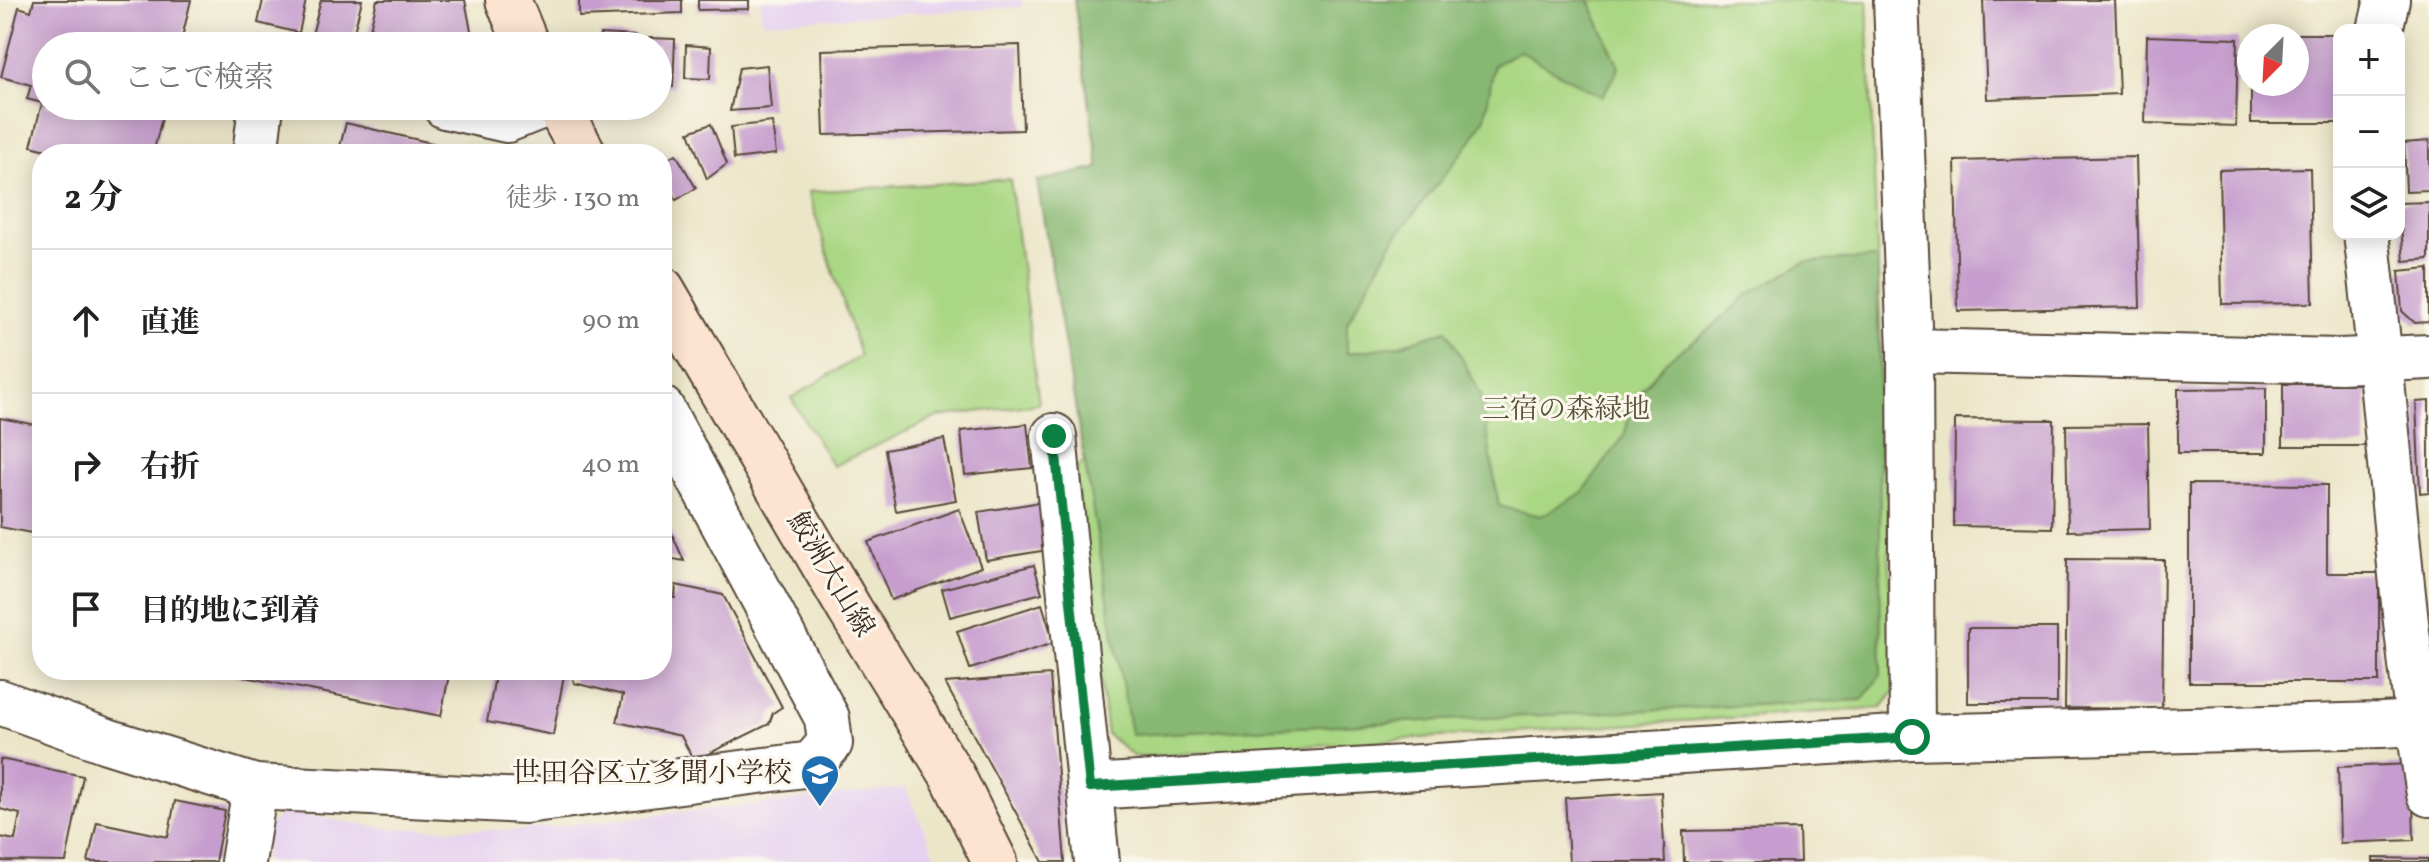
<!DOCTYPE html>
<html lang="ja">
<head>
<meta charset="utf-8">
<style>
	body { margin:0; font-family:Vollkorn,"Noto Serif JP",serif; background:#f6f6f6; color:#222 }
	.controls { position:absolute; right:24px; top:24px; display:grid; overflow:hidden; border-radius:16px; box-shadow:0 4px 20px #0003 }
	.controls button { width:72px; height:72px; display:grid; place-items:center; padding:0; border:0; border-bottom:2px solid #e0e0e0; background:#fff; color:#222; font:40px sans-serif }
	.compass { position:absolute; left:2237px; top:24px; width:72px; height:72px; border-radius:50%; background:#fff; box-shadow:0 4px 20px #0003; rotate:204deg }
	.stop { position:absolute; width:24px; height:24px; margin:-18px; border:6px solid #0b8043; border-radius:50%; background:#fff }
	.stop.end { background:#0b8043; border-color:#fff; box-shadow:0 2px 8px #0008 }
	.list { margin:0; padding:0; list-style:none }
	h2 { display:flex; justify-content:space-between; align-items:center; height:104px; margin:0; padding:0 32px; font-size:34px }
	h2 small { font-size:26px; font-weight:400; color:#767676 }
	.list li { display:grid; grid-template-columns:52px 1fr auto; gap:24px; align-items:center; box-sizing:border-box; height:144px; padding:0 32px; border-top:2px solid #e0e0e0 }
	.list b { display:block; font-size:30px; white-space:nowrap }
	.list em { font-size:26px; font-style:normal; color:#767676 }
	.icon { flex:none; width:44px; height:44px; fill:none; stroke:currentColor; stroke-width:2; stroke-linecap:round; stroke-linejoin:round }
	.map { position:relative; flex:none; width:2429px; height:862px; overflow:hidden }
	.search { position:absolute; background:#fff; box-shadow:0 4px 20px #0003; left:32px; top:32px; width:640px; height:88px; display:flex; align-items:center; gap:20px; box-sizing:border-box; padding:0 28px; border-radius:44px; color:#767676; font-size:30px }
	.panel { position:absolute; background:#fff; box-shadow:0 4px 20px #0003; left:32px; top:144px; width:640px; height:536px; border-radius:32px }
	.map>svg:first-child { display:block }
	.built { fill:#e6d2f0 }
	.green { fill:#aad784; stroke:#728051; stroke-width:2 }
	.forest { fill:#87b872; stroke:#617148; stroke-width:2 }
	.building { fill:#c69dce }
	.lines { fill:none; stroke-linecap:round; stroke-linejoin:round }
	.street-casing { stroke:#564638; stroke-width:48 }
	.secondary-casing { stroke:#564638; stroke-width:48 }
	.street { stroke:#fff; stroke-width:44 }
	.secondary { stroke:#fde4d0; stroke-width:44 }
	.route { stroke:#0b8043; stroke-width:10 }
	.labels { text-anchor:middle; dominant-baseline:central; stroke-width:6; stroke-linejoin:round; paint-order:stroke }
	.park-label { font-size:28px; fill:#575538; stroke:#fbf7ec }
	.street-label { font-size:28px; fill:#3b2a1e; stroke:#fbf7ec }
	.poi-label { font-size:28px; fill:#3b2a1e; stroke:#fbf7ec; text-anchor:end }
</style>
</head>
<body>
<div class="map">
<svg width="2429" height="862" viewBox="0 0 2429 862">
	<rect width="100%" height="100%" fill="#fbf7ec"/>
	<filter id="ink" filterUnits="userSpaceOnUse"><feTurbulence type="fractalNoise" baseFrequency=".0125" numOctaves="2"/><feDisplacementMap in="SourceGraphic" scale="16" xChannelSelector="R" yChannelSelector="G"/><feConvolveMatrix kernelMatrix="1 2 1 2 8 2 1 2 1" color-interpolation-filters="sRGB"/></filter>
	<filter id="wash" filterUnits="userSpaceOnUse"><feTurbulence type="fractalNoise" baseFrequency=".006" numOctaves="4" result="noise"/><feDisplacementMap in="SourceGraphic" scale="32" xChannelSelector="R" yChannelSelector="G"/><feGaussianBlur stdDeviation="1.8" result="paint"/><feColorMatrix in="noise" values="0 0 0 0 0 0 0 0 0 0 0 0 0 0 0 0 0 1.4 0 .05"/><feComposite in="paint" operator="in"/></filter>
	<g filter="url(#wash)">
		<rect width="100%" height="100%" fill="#ece6c9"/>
		<g class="built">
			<polygon points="760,0 1022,0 1022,7 762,22"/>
			<polygon points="905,788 939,862 264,862 269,825 285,812 385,828 522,830"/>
		</g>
		<g class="green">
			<polygon points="1290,0 1867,0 1895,691 1881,708 1134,757 1107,734 1075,470 1168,381"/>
			<polygon points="1010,179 1039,404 937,417 833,466 791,398 860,356 808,192"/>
		</g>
		<polygon class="forest" points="1074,0 1589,0 1619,67 1602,97 1519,51 1494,65 1485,117 1470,143 1394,239 1347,323 1347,353 1397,346 1447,330 1481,395 1499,506 1541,516 1582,493 1624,436 1634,398 1667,360 1711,328 1747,295 1805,262 1878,258 1881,675 1862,700 1131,735 1037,181 1099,168"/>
		<g id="blocks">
			<g class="building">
				<polygon points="34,0 191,0 180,46 46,46 46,106 165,106 153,154 62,154 31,146 42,103 27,99 31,85 1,77 19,7 31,11"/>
				<polygon points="263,0 306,0 299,33 258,23"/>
				<polygon points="321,0 362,0 351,44 312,35"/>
				<polygon points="377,0 465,0 474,46 366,46"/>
				<polygon points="579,0 682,0 682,13 579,17"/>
				<polygon points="698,0 749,0 749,9 698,10"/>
				<polygon points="1983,0 2115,0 2119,94 1987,99"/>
				<polygon points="600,34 636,36 636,46 600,46"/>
				<polygon points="2297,34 2338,34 2338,123 2251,123 2251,84 2297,84"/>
				<polygon points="2147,36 2238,39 2236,126 2145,123"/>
				<polygon points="649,38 675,39 673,87 658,86 658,46 649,46"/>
				<polygon points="686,45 711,47 710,79 685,78"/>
				<polygon points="1020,45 1023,130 824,135 821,50"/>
				<polygon points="767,65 771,108 730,111 739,68"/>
				<polygon points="772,122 776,154 734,159 731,127"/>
				<polygon points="346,123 453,148 451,154 338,154"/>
				<polygon points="711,124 727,164 707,179 689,132"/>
				<polygon points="2429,141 2429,190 2406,191 2404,143"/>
				<polygon points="676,154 696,188 676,200 662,176 662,162"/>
				<polygon points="2136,157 2140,307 1958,311 1955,161"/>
				<polygon points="2310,168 2313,303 2222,304 2219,170"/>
				<polygon points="2429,202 2429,259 2404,261 2399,203"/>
				<polygon points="2429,268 2429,322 2415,323 2402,311 2399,271"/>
				<polygon points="2283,384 2366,384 2365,446 2283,446"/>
				<polygon points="2266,388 2266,453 2178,453 2178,389"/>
				<polygon points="2429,401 2429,492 2420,493 2416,402"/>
				<polygon points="0,418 42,426 42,535 0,527"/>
				<polygon points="1955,419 2054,420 2052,528 1954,526"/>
				<polygon points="1027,424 1032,468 965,475 961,431"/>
				<polygon points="2148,424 2150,529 2068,531 2066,425"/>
				<polygon points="944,439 956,500 896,511 885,450"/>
				<polygon points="2189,484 2327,485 2327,573 2379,573 2379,682 2189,682"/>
				<polygon points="1041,502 1048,550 986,560 978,512"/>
				<polygon points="959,509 981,567 891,600 868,542"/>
				<polygon points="662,511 684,561 662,557"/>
				<polygon points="2067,559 2164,560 2162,709 2065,708"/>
				<polygon points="1034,565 1042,593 950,617 942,589"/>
				<polygon points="676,585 723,595 782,707 773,713 769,724 694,761 681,736 617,722 623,695 574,683 571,670 662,670 662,596 675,598"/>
				<polygon points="1042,604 1054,643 970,669 957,631"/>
				<rect x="1968" y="628" width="89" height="75"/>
				<polygon points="210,670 450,670 441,716"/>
				<polygon points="496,670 565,670 553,735 487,722"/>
				<polygon points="1050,675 1065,862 1043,862 945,683"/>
				<polygon points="0,759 83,776 66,862 0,861 0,837 15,840 20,814 0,809"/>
				<polygon points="2412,764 2414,840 2340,843 2338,767"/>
				<polygon points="1661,792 1665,862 1569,862 1565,798"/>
				<polygon points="175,801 225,811 215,862 88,862 97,822 168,837"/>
				<polygon points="1799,829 1800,862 1684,862 1683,831"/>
				<polygon points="2373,858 2429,859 2429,862 2373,862"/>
			</g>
		</g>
	</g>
	<g filter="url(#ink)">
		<use href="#blocks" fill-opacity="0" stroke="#564638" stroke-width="2"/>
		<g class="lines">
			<defs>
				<g id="street">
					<polyline points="1896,0 1910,351 1912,737"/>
					<polyline points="2380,30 2387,0"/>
					<polyline points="445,106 507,120 542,106"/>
					<polyline points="255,154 261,106"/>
					<path d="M2366 234C2389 420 2399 609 2429 794"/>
					<polyline points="1910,351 2340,361 2429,357"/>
					<polyline points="1054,436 1097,862"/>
					<polyline points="0,702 107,741 255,787 525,801 812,764 830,743 827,718 662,409"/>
					<polyline points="1090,787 1912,737 2381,725 2417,723 2429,719"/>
					<polyline points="243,862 255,787"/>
				</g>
				<g id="secondary">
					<polyline points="508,0 527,46"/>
					<polyline points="558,106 584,154"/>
					<polyline points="662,289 850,610 952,775 995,862"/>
				</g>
			</defs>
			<use href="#street" class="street-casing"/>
			<use href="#secondary" class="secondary-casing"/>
			<use href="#street" class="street"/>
			<use href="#secondary" class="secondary"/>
		</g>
	</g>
	<g class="lines" filter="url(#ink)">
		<polyline class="route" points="1054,436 1090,787 1912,737"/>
	</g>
	<defs>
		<symbol id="school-pin" viewBox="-11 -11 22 30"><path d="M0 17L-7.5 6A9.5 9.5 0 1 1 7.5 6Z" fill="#1f6fb2" stroke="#fbf7ec"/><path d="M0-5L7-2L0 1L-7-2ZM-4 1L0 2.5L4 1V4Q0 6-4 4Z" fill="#fff"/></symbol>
	</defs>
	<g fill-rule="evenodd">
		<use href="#school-pin" x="798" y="752" width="44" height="60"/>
	</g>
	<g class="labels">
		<g class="park-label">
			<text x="1566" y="410">三宿の森緑地</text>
		</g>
		<g class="street-label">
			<text transform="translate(830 575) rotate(59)">鮫洲大山線</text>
		</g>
		<g class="poi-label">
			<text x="792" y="774">世田谷区立多聞小学校</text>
		</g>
	</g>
</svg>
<div class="controls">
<button>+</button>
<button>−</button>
<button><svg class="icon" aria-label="layers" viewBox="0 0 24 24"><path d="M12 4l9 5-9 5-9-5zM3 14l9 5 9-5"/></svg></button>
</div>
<svg class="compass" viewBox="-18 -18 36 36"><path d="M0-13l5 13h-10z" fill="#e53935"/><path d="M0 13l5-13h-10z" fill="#767676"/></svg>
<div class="stop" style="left:1912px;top:737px"></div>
<div class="stop end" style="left:1054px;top:436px"></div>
<div class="search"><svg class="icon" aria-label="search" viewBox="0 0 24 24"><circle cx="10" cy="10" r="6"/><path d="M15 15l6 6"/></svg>ここで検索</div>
<section class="panel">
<h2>2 分<small>徒歩 · 130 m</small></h2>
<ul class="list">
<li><svg class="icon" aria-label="ahead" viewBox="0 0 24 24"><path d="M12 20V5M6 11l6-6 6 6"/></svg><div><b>直進</b></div><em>90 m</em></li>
<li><svg class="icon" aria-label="right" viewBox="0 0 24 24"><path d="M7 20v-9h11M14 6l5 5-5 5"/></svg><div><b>右折</b></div><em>40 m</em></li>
<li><svg class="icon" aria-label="arrive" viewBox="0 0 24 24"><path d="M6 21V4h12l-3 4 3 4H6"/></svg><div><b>目的地に到着</b></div></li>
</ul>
</section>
</div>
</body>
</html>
